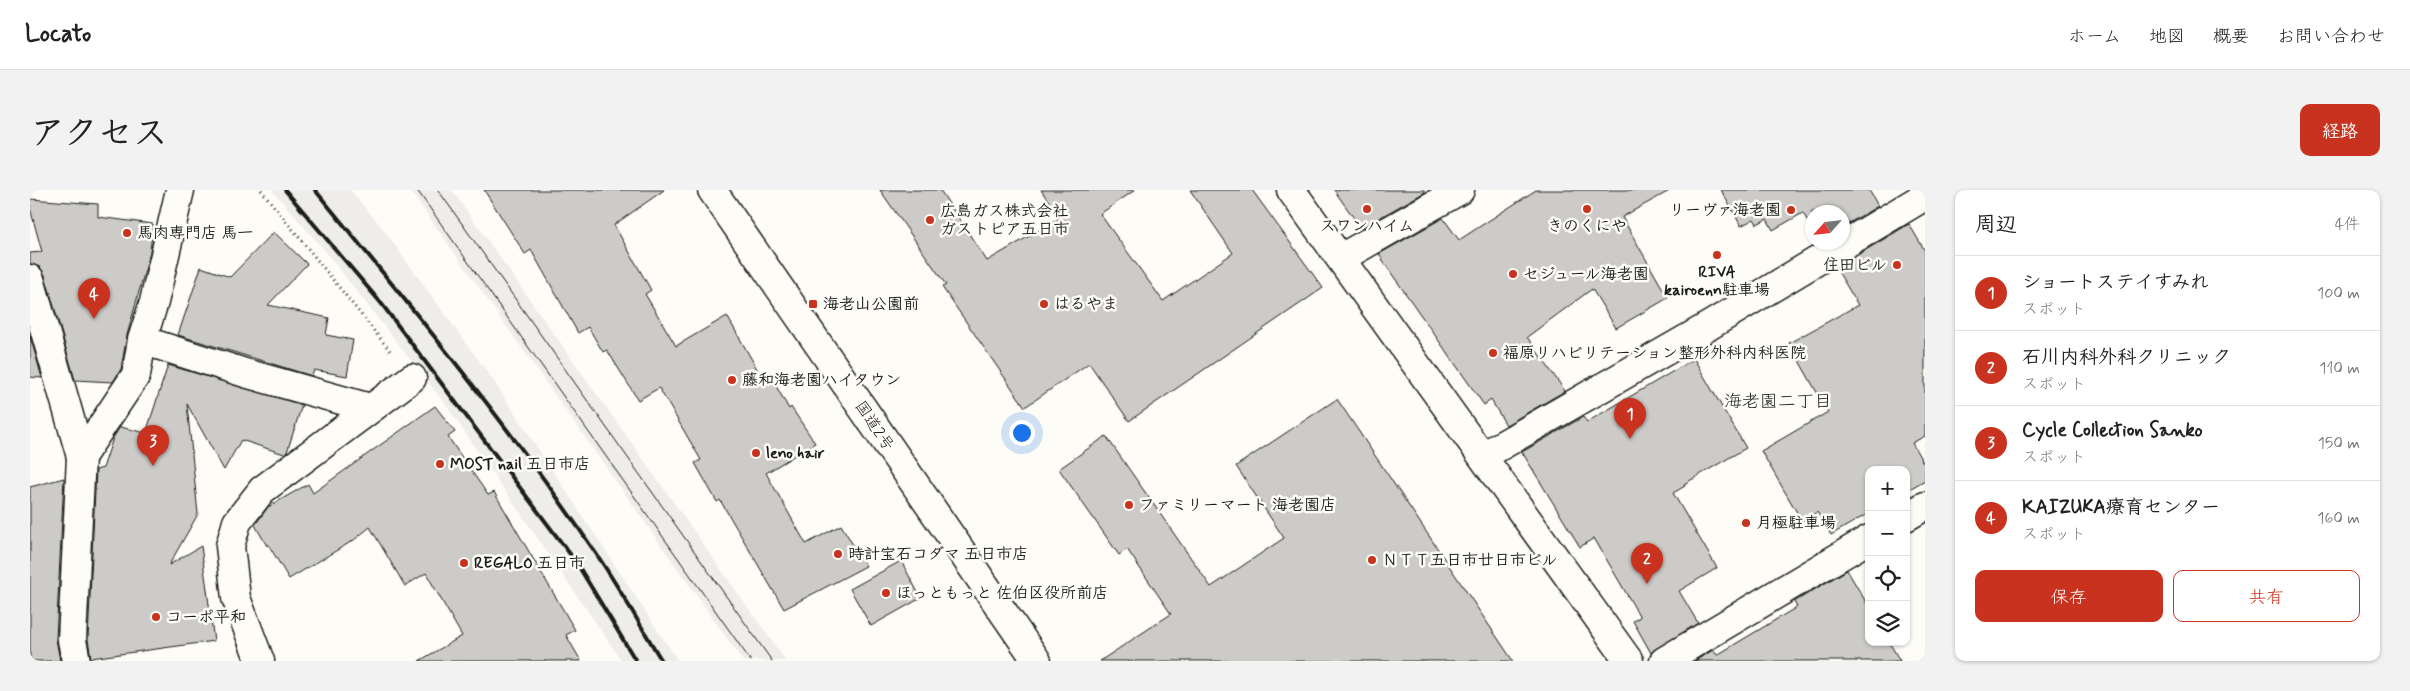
<!DOCTYPE html>
<html lang="ja">
<head>
<meta charset="utf-8">
<style>
	body { margin:0; font-family:Mynerve,"Klee One",sans-serif; background:#f2f2f2; color:#222 }
	.controls { position:absolute; right:15px; bottom:15px; display:grid; overflow:hidden; border-radius:10px; box-shadow:0 1px 4px #0004 }
	.controls button { width:45px; height:45px; display:grid; place-items:center; padding:0; border:0; border-bottom:1px solid #e0e0e0; background:#fff; color:#222; font:25px sans-serif }
	.compass { position:absolute; left:1775px; top:15px; width:45px; height:45px; border-radius:50%; background:#fff; box-shadow:0 1px 4px #0004; rotate:243deg }
	.you { position:absolute; left:991px; top:242px; width:18px; height:18px; margin:-12px; border:4px solid #fff; border-radius:50%; background:#1a73e8; box-shadow:0 0 0 8px #1a73e833 }
	.badge { display:grid; place-items:center; width:32px; height:32px; border-radius:50%; background:#c8321e; color:#fff; font-size:16px; font-weight:700 }
	.pin { position:absolute; translate:-50% -41px; filter:drop-shadow(0 1px 2px #0008) }
	.pin::after { content:''; position:absolute; top:26px; width:18px; height:15px; background:inherit; clip-path:polygon(0 0,100% 0,50% 100%) }
	.list { margin:0; padding:0; list-style:none }
	h2 { display:flex; justify-content:space-between; align-items:center; height:65px; margin:0; padding:0 20px; font-size:21px }
	h2 small { font-size:16px; font-weight:400; color:#767676 }
	.list li { display:grid; grid-template-columns:32px 1fr auto; gap:15px; align-items:center; box-sizing:border-box; height:75px; padding:0 20px; border-top:1px solid #e0e0e0 }
	.list b { display:block; font-size:19px; white-space:nowrap }
	.list p { margin:0; font-size:16px; white-space:nowrap; color:#767676 }
	.list em { font-size:16px; font-style:normal; color:#767676 }
	.actions { display:flex; gap:10px; padding:15px 20px }
	.actions a { flex:1; padding:11px 0; border:1px solid #c8321e; border-radius:10px; text-align:center; font-size:18px; color:#c8321e }
	.actions .main { background:#c8321e; color:#fff }
	.icon { flex:none; width:28px; height:28px; fill:none; stroke:currentColor; stroke-width:2; stroke-linecap:round; stroke-linejoin:round }
	.map { position:relative; flex:none; width:1895px; height:471px; overflow:hidden; border-radius:10px }
	header { display:flex; align-items:center; gap:30px; box-sizing:border-box; height:70px; padding:0 25px; background:#fff; border-bottom:1px solid #e0e0e0 }
	header strong { font-size:24px }
	nav { display:flex; gap:28px; margin-inline-start:auto; font-size:18px }
	.intro { display:flex; align-items:center; justify-content:space-between; box-sizing:border-box; height:120px; padding:0 30px }
	h1 { margin:0; font-size:35px }
	.button { padding:12px 22px; border-radius:10px; background:#c8321e; color:#fff; font-size:18px; font-weight:700 }
	main { display:flex; gap:30px; padding:0 30px }
	aside { flex:1; background:#fff; border-radius:10px; box-shadow:0 1px 4px #0004 }
	.map>svg:first-child { display:block }
	.built { fill:#eeede9 }
	.building { fill:#cccbc8; stroke:#1c1c1c }
	.lines { fill:none; stroke-linecap:round; stroke-linejoin:round }
	.minor-casing { stroke:#1c1c1c; stroke-width:31 }
	.highway-casing { stroke:#1c1c1c; stroke-width:31 }
	.path { stroke:#1c1c1c; stroke-width:3; stroke-dasharray:1 4; stroke-linecap:butt }
	.minor { stroke:#fdfcf7; stroke-width:28 }
	.highway { stroke:#fdfcf7; stroke-width:28 }
	.tram { stroke:#1c1c1c; stroke-width:1 }
	.rail { stroke:#1c1c1c; stroke-width:4 }
	.poi-dot { fill:#c8321e; stroke:#fdfcf7; stroke-width:2 }
	.labels { text-anchor:middle; dominant-baseline:central; stroke-width:5; stroke-linejoin:round; paint-order:stroke }
	.poi-label { font-size:16px; font-weight:bold; fill:#1c1c1c; stroke:#fdfcf7; text-anchor:start }
	.street-label { font-size:16px; fill:#1c1c1c; stroke:#fdfcf7 }
	.neighbourhood-label { font-size:18px; fill:#1c1c1c; stroke:#fdfcf7 }
</style>
</head>
<body>
<header>
<strong>Locato</strong>
<nav><a>ホーム</a><a>地図</a><a>概要</a><a>お問い合わせ</a></nav>
</header>
<div class="intro"><h1>アクセス</h1><a class="button">経路</a></div>
<main>
<div class="map">
<svg width="1895" height="471" viewBox="0 0 1895 471">
	<rect width="100%" height="100%" fill="#fdfcf7"/>
	<filter id="ink" filterUnits="userSpaceOnUse"><feTurbulence type="fractalNoise" baseFrequency=".02" numOctaves="2"/><feDisplacementMap in="SourceGraphic" scale="10" xChannelSelector="R" yChannelSelector="G"/><feConvolveMatrix kernelMatrix="1 2 1 2 8 2 1 2 1" color-interpolation-filters="sRGB"/></filter>
	<g filter="url(#ink)">
		<g class="built">
			<polygon points="242,0 320,0 350,35 465,193 648,471 592,471 416,215 295,61"/>
			<polygon points="380,0 422,0 756,471 713,471"/>
		</g>
		<g class="building">
			<polygon points="454,0 634,0 584,35 621,100 615,104 646,156 697,126 730,184 737,180 759,219 761,217 785,253 736,283 776,354 811,335 836,376 754,419 690,310 687,312 665,273 671,270 629,198 608,210 577,160 573,162 558,137 548,143 501,60 495,64"/>
			<polygon points="850,0 910,0 957,71 1030,28 1011,0 1105,0 1070,24 1133,111 1203,63 1160,0 1222,0 1293,98 1099,231 1059,173 995,217 912,97 916,95"/>
			<polygon points="1304,0 1394,0 1395,2 1331,38"/>
			<polygon points="1506,0 1641,0 1592,27 1638,108 1586,138 1562,99 1497,147 1535,201 1476,235 1461,210 1454,215 1352,70 1353,69 1349,64 1413,28 1429,50"/>
			<polygon points="1691,0 1839,0 1848,16 1812,37 1812,22 1782,22 1782,39 1773,23 1743,40 1737,29 1727,34 1724,29 1711,36"/>
			<polygon points="0,9 68,14 68,27 123,34 120,62 97,145 91,179 83,192 45,190 15,85 10,77 0,74 0,63 12,62 0,18"/>
			<polygon points="1879,34 1895,61 1895,246 1882,253 1895,276 1895,290 1876,301 1876,280 1839,280 1839,323 1801,345 1787,322 1772,331 1731,261 1798,222 1759,153 1828,115 1806,78"/>
			<polygon points="244,42 277,74 238,115 299,128 296,145 323,150 317,186 284,180 282,186 148,145 171,77 200,87"/>
			<polygon points="0,146 12,188 0,187"/>
			<polygon points="1664,169 1716,258 1654,294 1655,296 1643,303 1687,378 1649,401 1668,433 1621,463 1603,431 1610,427 1564,348 1550,357 1492,262 1553,227 1557,232"/>
			<polygon points="138,175 272,215 257,262 254,264 211,250 194,280 157,214 168,324 139,375 171,356 184,451 61,468 58,449 66,280 73,278 83,248 90,237 116,243"/>
			<polygon points="1307,209 1483,471 1070,471 1141,424 1097,359 1089,365 1029,279 1076,246 1181,397 1254,348 1206,276"/>
			<polygon points="405,216 425,242 418,247 458,305 464,302 545,440 536,445 551,471 389,471 432,446 396,383 375,396 340,337 324,350 259,389 238,354 237,356 225,335 238,317 278,294 283,303"/>
			<polygon points="34,288 26,449 30,471 0,471 0,297"/>
			<polygon points="871,371 891,408 841,436 820,399"/>
			<polygon points="1817,380 1839,417 1839,452 1859,452 1870,471 1665,471 1683,460 1687,465 1767,417 1764,412"/>
		</g>
		<g class="lines">
			<defs>
				<g id="minor">
					<polyline points="1261,0 1599,471"/>
					<polyline points="1311,68 1430,0"/>
					<polyline points="0,89 51,267 42,450 46,471"/>
					<polyline points="112,150 215,183 340,218"/>
					<polyline points="1453,266 1672,140 1895,6"/>
					<polyline points="51,267 106,185 112,150 124,112 150,0"/>
					<polyline points="1876,327 1895,316"/>
					<polyline points="230,471 206,408 200,356 207,332 232,300 382,188"/>
					<polyline points="1634,471 1839,349"/>
				</g>
				<polyline id="highway" points="682,0 1007,471"/>
			</defs>
			<use href="#minor" class="minor-casing"/>
			<use href="#highway" class="highway-casing"/>
			<polyline class="path" points="231,0 361,162"/>
			<use href="#minor" class="minor"/>
			<use href="#highway" class="highway"/>
			<g class="tram">
				<polyline points="387,0 721,471"/>
				<polyline points="408,0 742,471"/>
			</g>
			<g class="rail">
				<polyline points="255,0 351,113 546,372 606,471"/>
				<path d="M285 0C382 118 479 235 565 362 589 397 610 435 632 471"/>
			</g>
		</g>
	</g>
	<g class="poi-dot">
		<circle cx="1337" cy="19" r="5"/>
		<circle cx="1557" cy="19" r="5"/>
		<circle cx="1761" cy="20" r="5"/>
		<circle cx="900" cy="30" r="5"/>
		<circle cx="97" cy="43" r="5"/>
		<circle cx="1687" cy="65" r="5"/>
		<circle cx="1867" cy="75" r="5"/>
		<circle cx="1483" cy="84" r="5"/>
		<rect x="778" y="109" width="10" height="10" rx="2.5"/>
		<circle cx="1014" cy="114" r="5"/>
		<circle cx="1463" cy="163" r="5"/>
		<circle cx="702" cy="190" r="5"/>
		<circle cx="726" cy="263" r="5"/>
		<circle cx="410" cy="274" r="5"/>
		<circle cx="1099" cy="315" r="5"/>
		<circle cx="1716" cy="333" r="5"/>
		<circle cx="808" cy="364" r="5"/>
		<circle cx="1342" cy="370" r="5"/>
		<circle cx="434" cy="373" r="5"/>
		<circle cx="856" cy="403" r="5"/>
		<circle cx="126" cy="427" r="5"/>
	</g>
	<g class="labels">
		<g class="poi-label">
			<text x="1751" y="20" text-anchor="end">リーヴァ海老園</text>
			<text x="910" y="21">広島ガス株式会社<tspan x="910" dy="18">ガストピア五日市</tspan></text>
			<text x="1337" y="36" text-anchor="middle">スワンハイム</text>
			<text x="1557" y="36" text-anchor="middle">きのくにや</text>
			<text x="107" y="43">馬肉専門店 馬一</text>
			<text x="1857" y="75" text-anchor="end">住田ビル</text>
			<text x="1687" y="82" text-anchor="middle">RIVA<tspan x="1687" dy="18">kairoenn駐車場</tspan></text>
			<text x="1493" y="84">セジュール海老園</text>
			<text x="793" y="114">海老山公園前</text>
			<text x="1024" y="114">はるやま</text>
			<text x="1473" y="163">福原リハビリテーション整形外科内科医院</text>
			<text x="712" y="190">藤和海老園ハイタウン</text>
			<text x="736" y="263">leno hair</text>
			<text x="420" y="274">MOST nail 五日市店</text>
			<text x="1109" y="315">ファミリーマート 海老園店</text>
			<text x="1726" y="333">月極駐車場</text>
			<text x="818" y="364">時計宝石コダマ 五日市店</text>
			<text x="1352" y="370">ＮＴＴ五日市廿日市ビル</text>
			<text x="444" y="373">REGALO 五日市</text>
			<text x="866" y="403">ほっともっと 佐伯区役所前店</text>
			<text x="136" y="427">コーポ平和</text>
		</g>
		<g class="street-label">
			<text transform="translate(844 236) rotate(56)">国道2号</text>
		</g>
		<g class="neighbourhood-label">
			<text x="1748" y="212">海老園二丁目</text>
		</g>
	</g>
</svg>
<div class="controls">
<button>+</button>
<button>−</button>
<button><svg class="icon" aria-label="locate" viewBox="0 0 24 24"><circle cx="12" cy="12" r="6"/><path d="M12 2v4M12 18v4M2 12h4M18 12h4"/></svg></button>
<button><svg class="icon" aria-label="layers" viewBox="0 0 24 24"><path d="M12 4l9 5-9 5-9-5zM3 14l9 5 9-5"/></svg></button>
</div>
<svg class="compass" viewBox="-18 -18 36 36"><path d="M0-13l5 13h-10z" fill="#e53935"/><path d="M0 13l5-13h-10z" fill="#767676"/></svg>
<div class="you"></div>
<div class="pin badge" style="left:1600px;top:249px">1</div>
<div class="pin badge" style="left:1617px;top:394px">2</div>
<div class="pin badge" style="left:123px;top:276px">3</div>
<div class="pin badge" style="left:64px;top:129px">4</div>
</div>
<aside>
<h2>周辺<small>4件</small></h2>
<ul class="list">
<li><span class="badge">1</span><div><b>ショートステイすみれ</b><p>スポット</p></div><em>100 m</em></li>
<li><span class="badge">2</span><div><b>石川内科外科クリニック</b><p>スポット</p></div><em>110 m</em></li>
<li><span class="badge">3</span><div><b>Cycle Collection Sanko</b><p>スポット</p></div><em>150 m</em></li>
<li><span class="badge">4</span><div><b>KAIZUKA療育センター</b><p>スポット</p></div><em>160 m</em></li>
</ul>
<div class="actions"><a class="main">保存</a><a>共有</a></div>
</aside>
</main>
</body>
</html>
